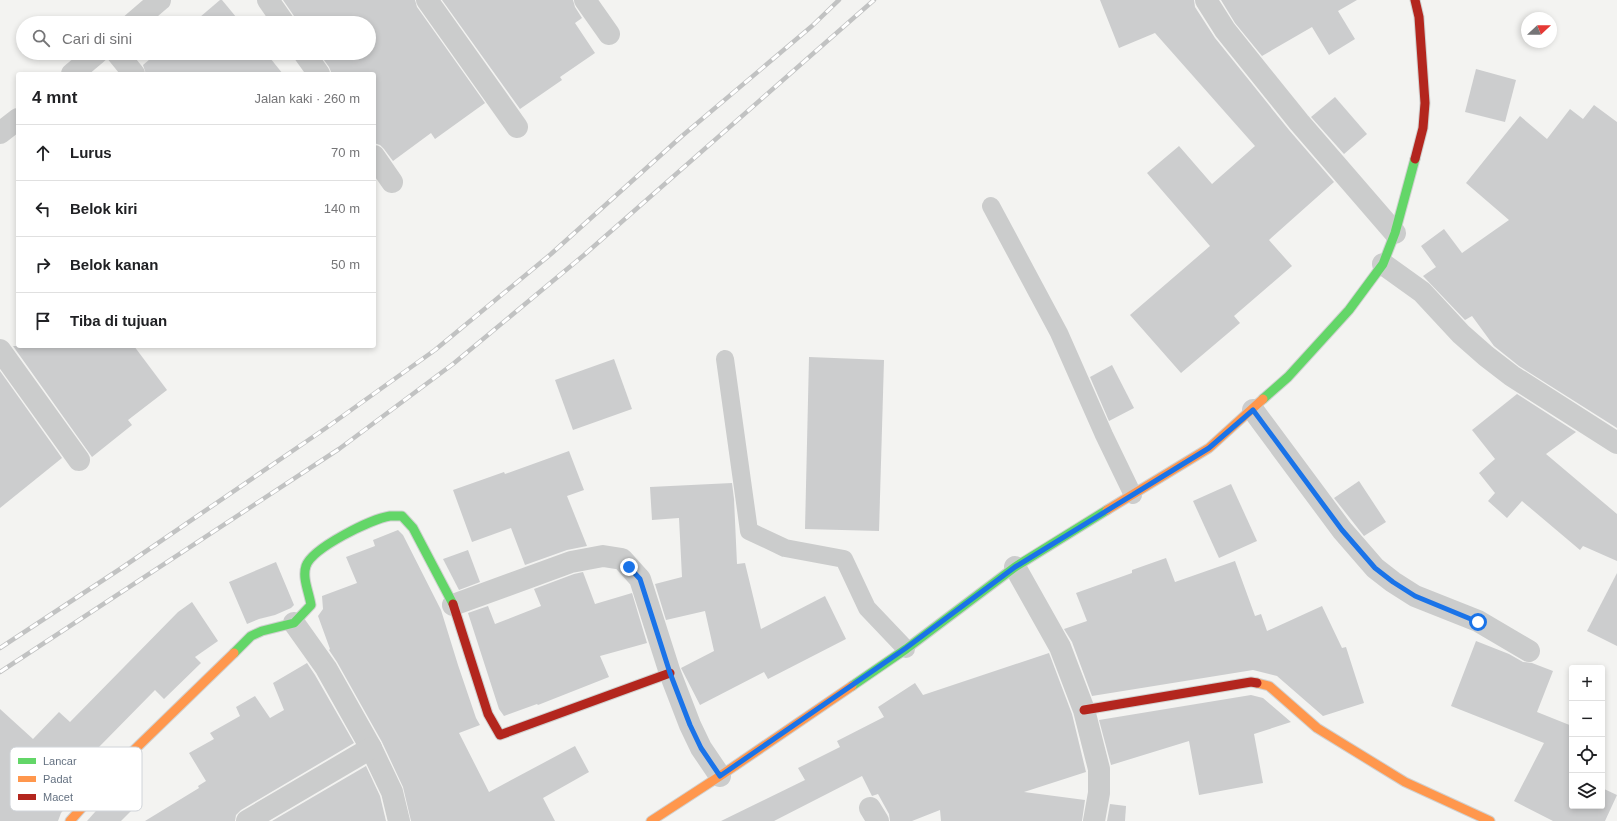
<!DOCTYPE html>
<html lang="id">
<head>
<meta charset="utf-8">
<style>
	body { margin:0; font-family:Arial,sans-serif; background:#f6f6f6; color:#202124 }
	.controls { position:absolute; right:12px; bottom:12px; display:grid; overflow:hidden; border-radius:4px; box-shadow:0 2px 6px #0003 }
	.controls button { width:36px; height:36px; display:grid; place-items:center; padding:0; border:0; border-bottom:1px solid #e0e0e0; background:#fff; color:#202124; font:20px sans-serif }
	.compass { position:absolute; left:1521px; top:12px; width:36px; height:36px; border-radius:50%; background:#fff; box-shadow:0 2px 6px #0003; rotate:68deg }
	.stop { position:absolute; width:12px; height:12px; margin:-9px; border:3px solid #1a73e8; border-radius:50%; background:#fff }
	.stop.end { background:#1a73e8; border-color:#fff; box-shadow:0 1px 4px #0008 }
	.list { margin:0; padding:0; list-style:none }
	h2 { display:flex; justify-content:space-between; align-items:center; height:52px; margin:0; padding:0 16px; font-size:17px }
	h2 small { font-size:13px; font-weight:400; color:#757577 }
	.list li { display:grid; grid-template-columns:26px 1fr auto; gap:12px; align-items:center; box-sizing:border-box; height:56px; padding:0 16px; border-top:1px solid #e0e0e0 }
	.list b { display:block; font-size:15px; white-space:nowrap }
	.list em { font-size:13px; font-style:normal; color:#757577 }
	.icon { flex:none; width:22px; height:22px; fill:none; stroke:currentColor; stroke-width:2; stroke-linecap:round; stroke-linejoin:round }
	.map { position:relative; flex:none; width:1617px; height:821px; overflow:hidden }
	.search { position:absolute; background:#fff; box-shadow:0 2px 6px #0003; left:16px; top:16px; width:360px; height:44px; display:flex; align-items:center; gap:10px; box-sizing:border-box; padding:0 14px; border-radius:22px; color:#757577; font-size:15px }
	.panel { position:absolute; background:#fff; box-shadow:0 2px 6px #0003; left:16px; top:72px; width:360px; height:276px; border-radius:4px }
	.map>svg:first-child { display:block }
	.building { fill:#cccdce }
	.lines { fill:none; stroke-linecap:round; stroke-linejoin:round }
	.fast-casing { stroke:#d0d1d0; stroke-width:11 }
	.slow-casing { stroke:#d0d1d0; stroke-width:11 }
	.jam-casing { stroke:#d0d1d0; stroke-width:11 }
	.lane { stroke:#cbcccc; stroke-width:18 }
	.street { stroke:#cbcccc; stroke-width:22 }
	.fast { stroke:#63d668; stroke-width:9 }
	.slow { stroke:#ff974d; stroke-width:9 }
	.jam { stroke:#b3261e; stroke-width:9 }
	.rail-casing { stroke:#c1c2c2; stroke-width:4.5 }
	.rail { stroke:#fff; stroke-width:3; stroke-dasharray:9; stroke-linecap:butt }
	.route { stroke:#1a73e8; stroke-width:5 }
	.key { fill:#fff; stroke:#d0d4d9; stroke-width:1 }
	.key-label { font-size:11px; fill:#647181 }
</style>
</head>
<body>
<div class="map">
<svg width="1617" height="821" viewBox="0 0 1617 821">
	<rect width="100%" height="100%" fill="#f3f3f1"/>
	<g class="building">
		<polygon points="220,0 222,0 241,23 193,23"/>
		<polygon points="283,0 415,0 417,7 485,103 435,139 431,133 393,161 384,149 380,145 374,143 374,74 332,74 329,67 319,53 369,53 369,23 297,23 294,16"/>
		<polygon points="442,0 573,0 575,7 582,18 575,23 595,53 560,77 562,80 520,109"/>
		<polygon points="1100,0 1194,0 1195,7 1215,38 1289,130 1334,182 1269,240 1292,266 1234,316 1240,323 1181,373 1130,315 1210,246 1147,173 1179,146 1212,184 1255,146 1155,33 1119,48"/>
		<polygon points="1221,0 1357,0 1338,11 1355,39 1329,55 1312,27 1262,56 1235,23"/>
		<polygon points="157,53 266,53 283,74 146,74 143,65"/>
		<polygon points="1476,69 1516,80 1505,122 1465,112"/>
		<polygon points="1335,97 1367,134 1344,154 1311,117"/>
		<polygon points="1594,105 1617,122 1617,428 1519,366 1494,346 1472,316 1465,320 1423,276 1436,267 1421,246 1444,229 1462,253 1509,220 1466,183 1520,116 1547,139 1570,109 1583,119"/>
		<polygon points="13,346 134,346 167,390 128,420 132,425 92,457"/>
		<polygon points="809,357 884,360 879,531 805,529"/>
		<polygon points="614,359 632,409 573,430 555,380"/>
		<polygon points="1112,365 1134,408 1109,421 1090,377"/>
		<polygon points="0,371 62,458 0,508"/>
		<polygon points="1517,394 1576,432 1546,454 1617,514 1617,561 1583,546 1580,550 1522,501 1507,518 1488,501 1495,493 1479,473 1495,459 1472,430"/>
		<polygon points="569,451 584,490 567,496 587,546 567,550 525,565 511,528 472,542 453,490 504,472 505,474"/>
		<polygon points="1359,481 1386,522 1364,536 1334,498"/>
		<polygon points="732,483 734,499 737,564 745,563 761,629 825,596 846,639 768,679 764,672 700,705 681,668 714,651 705,611 666,620 655,584 682,577 679,518 652,520 650,487"/>
		<polygon points="1231,484 1257,541 1219,558 1193,501"/>
		<polygon points="398,530 403,535 441,610 458,665 476,718 480,725 459,733 489,792 575,746 589,772 543,798 555,821 411,821 403,787 382,742 337,662 329,650 330,649 318,616 323,609 322,596 357,583 346,557 375,546 373,540"/>
		<polygon points="468,550 480,582 459,590 443,559"/>
		<polygon points="1166,558 1175,582 1235,561 1255,616 1261,614 1267,631 1322,606 1342,648 1346,647 1364,703 1323,716 1277,676 1253,670 1092,696 1072,642 1064,629 1087,621 1076,593 1132,573 1132,570"/>
		<polygon points="276,562 294,605 291,608 275,615 259,619 247,624 229,582"/>
		<polygon points="583,572 595,604 632,593 647,643 600,656 609,677 538,705 537,704 504,716 499,709 468,613 488,606 495,624 541,606 534,589 574,574"/>
		<polygon points="1617,573 1617,646 1587,631"/>
		<polygon points="192,602 218,641 195,657 201,663 164,699 155,690 98,748 104,755 97,762 102,767 61,813 58,821 0,821 0,709 33,739 59,712 70,722 178,612"/>
		<polygon points="1476,641 1509,654 1523,662 1532,663 1553,671 1537,712 1572,726 1572,806 1602,806 1602,788 1617,795 1605,821 1553,821 1514,801 1544,743 1451,706"/>
		<polygon points="1049,653 1072,714 1086,772 1024,792 1085,800 1082,821 941,821 940,810 912,821 890,821 889,814 878,794 872,796 862,776 774,821 721,821 805,780 798,768 840,747 837,741 884,717 878,707 915,683 923,695"/>
		<polygon points="307,663 315,675 354,743 241,810 236,815 235,821 145,821 199,788 198,786 206,781 189,753 214,739 210,733 240,716 236,707 255,696 270,718 284,710 273,683"/>
		<polygon points="1251,695 1263,698 1291,722 1254,734 1263,783 1199,795 1189,741 1111,765 1099,720"/>
		<polygon points="366,766 380,796 386,821 272,821"/>
		<polygon points="119,785 138,804 121,821 87,821"/>
		<polygon points="1110,804 1126,806 1125,821 1107,821"/>
	</g>
	<g class="lines">
		<defs>
			<g id="fast">
				<polyline points="1263,399 1288,377 1349,310 1383,264 1395,233 1415,159"/>
				<path d="M234 653 251 636 262 631 294 623 311 605C309 592 302 578 306 566 312 548 371 519 390 516 394 516 398 516 402 516L413 528 453 604"/>
				<polyline points="852,686 906,649 1015,567 1107,510"/>
			</g>
			<g id="slow">
				<polyline points="1107,510 1209,448 1263,399"/>
				<polyline points="1257,683 1269,686 1317,728 1405,782 1490,821"/>
				<polyline points="70,821 130,754 234,653"/>
				<polyline points="651,821 720,776 852,686"/>
			</g>
			<g id="jam">
				<polyline points="1415,159 1423,128 1425,103 1419,17 1415,0"/>
				<polyline points="453,604 488,714 500,735 670,673"/>
				<polyline points="1084,710 1251,682 1257,683"/>
			</g>
		</defs>
		<use href="#fast" class="fast-casing"/>
		<use href="#slow" class="slow-casing"/>
		<use href="#jam" class="jam-casing"/>
		<g class="lane">
			<polyline points="991,206 1059,333 1104,435 1133,495"/>
			<polyline points="725,359 749,531 785,548 844,559 867,608 906,649"/>
		</g>
		<g class="street">
			<polyline points="268,0 284,23"/>
			<polyline points="427,0 517,127"/>
			<polyline points="585,0 609,34"/>
			<polyline points="1206,0 1225,30 1299,122 1395,233"/>
			<polyline points="133,23 160,0"/>
			<polyline points="117,53 134,74"/>
			<polyline points="304,53 319,74"/>
			<polyline points="72,74 97,53"/>
			<polyline points="0,133 18,119"/>
			<polyline points="374,156 392,182"/>
			<polyline points="1383,264 1422,292 1461,334 1486,356 1512,376 1617,443"/>
			<polyline points="0,350 79,460"/>
			<polyline points="1253,410 1342,530 1375,568 1393,582 1415,596 1478,621 1529,651"/>
			<polyline points="1015,567 1060,647 1084,710 1099,769 1099,793 1094,821"/>
			<polyline points="453,605 571,562 603,556 622,559 640,579 670,673 690,725 701,748 720,776"/>
			<polyline points="294,623 326,668 371,748 392,792 399,821"/>
			<polyline points="870,808 878,821"/>
			<polyline points="247,821 371,748"/>
		</g>
		<use href="#fast" class="fast"/>
		<use href="#slow" class="slow"/>
		<use href="#jam" class="jam"/>
		<defs>
			<g id="rail">
				<polyline points="0,648 120,569 326,428 435,350 551,254 682,136 812,26 839,0"/>
				<polyline points="0,672 339,449 453,364 584,255 874,0"/>
			</g>
		</defs>
		<use href="#rail" class="rail-casing"/>
		<use href="#rail" class="rail"/>
	</g>
	<g class="lines">
		<polyline class="route" points="629,567 640,579 670,673 690,725 701,748 720,776 906,648 1015,567 1209,448 1253,410 1342,530 1375,568 1393,582 1415,596 1478,622"/>
	</g>
	<rect x="10" y="747" width="132" height="64" rx="6" class="key"/>
	<rect x="18" y="758" width="18" height="6" fill="#63d668"/>
	<rect x="18" y="776" width="18" height="6" fill="#ff974d"/>
	<rect x="18" y="794" width="18" height="6" fill="#b3261e"/>
	<g class="key-label">
		<text x="43" y="765">Lancar</text>
		<text x="43" y="783">Padat</text>
		<text x="43" y="801">Macet</text>
	</g>
</svg>
<div class="controls">
<button>+</button>
<button>−</button>
<button><svg class="icon" aria-label="locate" viewBox="0 0 24 24"><circle cx="12" cy="12" r="6"/><path d="M12 2v4M12 18v4M2 12h4M18 12h4"/></svg></button>
<button><svg class="icon" aria-label="layers" viewBox="0 0 24 24"><path d="M12 4l9 5-9 5-9-5zM3 14l9 5 9-5"/></svg></button>
</div>
<svg class="compass" viewBox="-18 -18 36 36"><path d="M0-13l5 13h-10z" fill="#e53935"/><path d="M0 13l5-13h-10z" fill="#757577"/></svg>
<div class="stop" style="left:1478px;top:622px"></div>
<div class="stop end" style="left:629px;top:567px"></div>
<div class="search"><svg class="icon" aria-label="search" viewBox="0 0 24 24"><circle cx="10" cy="10" r="6"/><path d="M15 15l6 6"/></svg>Cari di sini</div>
<section class="panel">
<h2>4 mnt<small>Jalan kaki · 260 m</small></h2>
<ul class="list">
<li><svg class="icon" aria-label="ahead" viewBox="0 0 24 24"><path d="M12 20V5M6 11l6-6 6 6"/></svg><div><b>Lurus</b></div><em>70 m</em></li>
<li><svg class="icon" aria-label="left" viewBox="0 0 24 24"><path d="M17 20v-9H6M10 6l-5 5 5 5"/></svg><div><b>Belok kiri</b></div><em>140 m</em></li>
<li><svg class="icon" aria-label="right" viewBox="0 0 24 24"><path d="M7 20v-9h11M14 6l5 5-5 5"/></svg><div><b>Belok kanan</b></div><em>50 m</em></li>
<li><svg class="icon" aria-label="arrive" viewBox="0 0 24 24"><path d="M6 21V4h12l-3 4 3 4H6"/></svg><div><b>Tiba di tujuan</b></div></li>
</ul>
</section>
</div>
</body>
</html>
